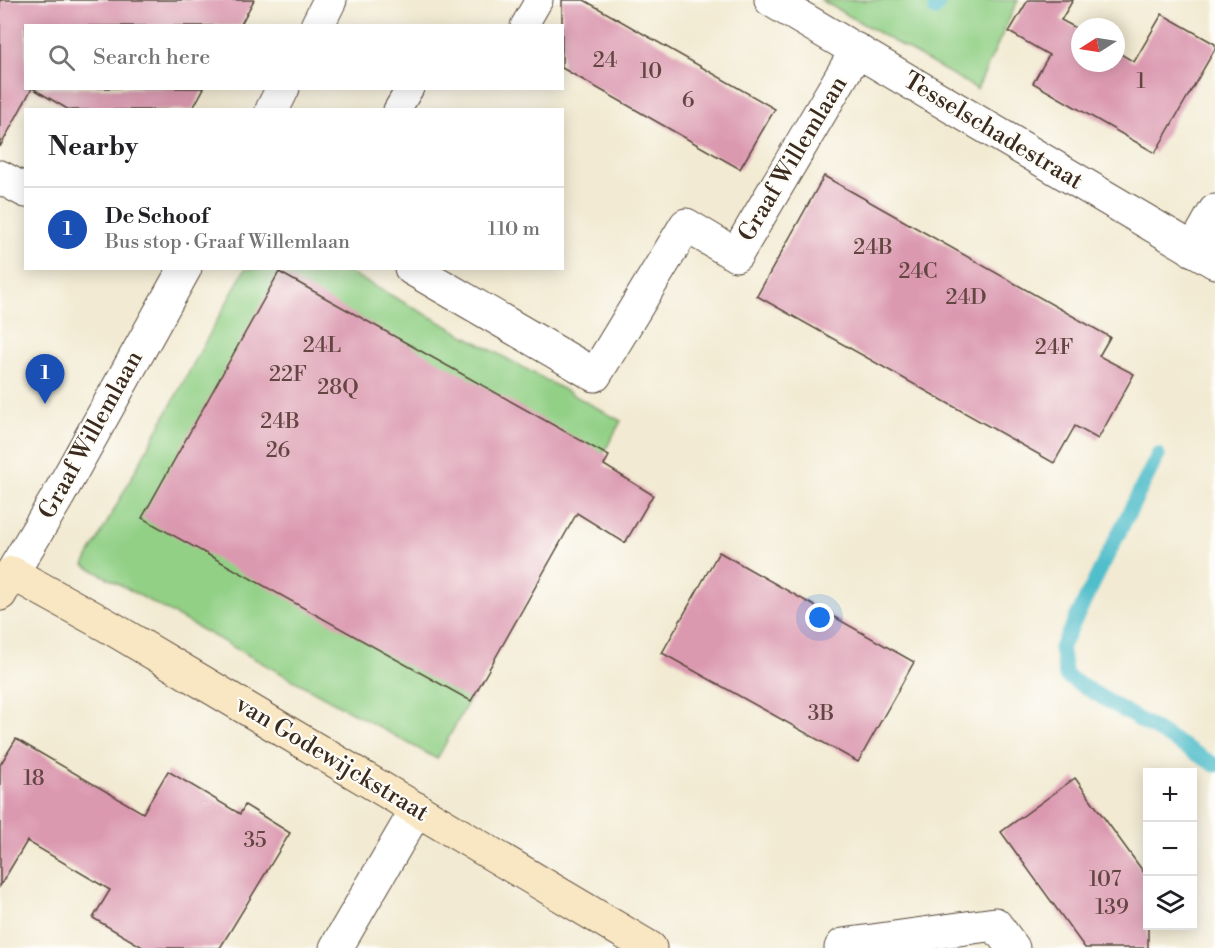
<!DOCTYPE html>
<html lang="en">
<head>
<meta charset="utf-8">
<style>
	body { margin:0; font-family:"Libre Bodoni",serif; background:#f2f2f2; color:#202124 }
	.controls { position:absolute; right:18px; bottom:18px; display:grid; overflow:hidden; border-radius:0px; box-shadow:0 3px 15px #0003 }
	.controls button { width:54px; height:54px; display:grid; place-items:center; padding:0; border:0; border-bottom:2px solid #e0e0e0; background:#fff; color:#202124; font:30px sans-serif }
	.compass { position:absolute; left:1071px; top:18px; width:54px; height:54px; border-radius:50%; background:#fff; box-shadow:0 3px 15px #0003; rotate:258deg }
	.you { position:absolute; left:820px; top:618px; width:21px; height:21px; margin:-15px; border:4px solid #fff; border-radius:50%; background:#1a73e8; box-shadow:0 0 0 9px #1a73e833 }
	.badge { display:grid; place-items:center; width:39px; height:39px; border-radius:50%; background:#b5179e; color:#fff; font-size:20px; font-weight:700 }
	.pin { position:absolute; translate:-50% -50px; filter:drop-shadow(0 2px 3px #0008) }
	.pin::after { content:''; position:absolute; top:32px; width:21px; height:18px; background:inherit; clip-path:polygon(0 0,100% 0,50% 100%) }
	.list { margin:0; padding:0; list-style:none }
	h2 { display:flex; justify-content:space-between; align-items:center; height:78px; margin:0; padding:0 24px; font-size:26px }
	h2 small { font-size:20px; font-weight:400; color:#757577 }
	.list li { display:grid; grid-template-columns:39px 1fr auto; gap:18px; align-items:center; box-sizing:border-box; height:84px; padding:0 24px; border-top:2px solid #e0e0e0 }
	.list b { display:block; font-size:22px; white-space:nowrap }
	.list p { margin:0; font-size:20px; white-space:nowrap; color:#757577 }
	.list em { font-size:20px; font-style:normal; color:#757577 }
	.icon { flex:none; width:33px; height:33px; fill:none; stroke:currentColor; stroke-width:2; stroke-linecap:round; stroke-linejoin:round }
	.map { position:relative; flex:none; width:1215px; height:948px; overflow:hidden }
	.search { position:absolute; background:#fff; box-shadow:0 3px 15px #0003; left:24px; top:24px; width:540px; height:66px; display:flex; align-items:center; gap:15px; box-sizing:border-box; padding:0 21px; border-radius:0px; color:#757577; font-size:22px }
	.panel { position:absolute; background:#fff; box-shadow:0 3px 15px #0003; left:24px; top:108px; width:540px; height:162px; border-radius:0px }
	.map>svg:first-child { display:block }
	.green { fill:#92d086; stroke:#667d52; stroke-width:1.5 }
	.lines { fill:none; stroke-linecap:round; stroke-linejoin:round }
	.stream { stroke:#51becb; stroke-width:15 }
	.building { fill:#db99b0 }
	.service-casing { stroke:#564739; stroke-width:29 }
	.pedestrian-casing { stroke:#564739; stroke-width:35 }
	.minor-casing { stroke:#564739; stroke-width:35 }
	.tertiary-casing { stroke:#564739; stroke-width:35 }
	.secondary-casing { stroke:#564739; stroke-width:35 }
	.service { stroke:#fff; stroke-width:27 }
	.pedestrian { stroke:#fff; stroke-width:33 }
	.minor { stroke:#fff; stroke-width:33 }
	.tertiary { stroke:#fff; stroke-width:33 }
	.secondary { stroke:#f9e7c3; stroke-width:33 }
	.labels { text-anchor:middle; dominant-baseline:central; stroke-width:4.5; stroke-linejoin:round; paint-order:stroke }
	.number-label { font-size:21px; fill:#634642 }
	.street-label { font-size:24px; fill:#3b2a1e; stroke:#fdfcf7 }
</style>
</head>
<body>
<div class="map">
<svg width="1215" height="948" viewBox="0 0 1215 948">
	<rect width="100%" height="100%" fill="#fdfcf7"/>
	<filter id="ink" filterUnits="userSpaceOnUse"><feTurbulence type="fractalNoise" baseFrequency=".0167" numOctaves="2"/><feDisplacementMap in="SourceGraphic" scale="12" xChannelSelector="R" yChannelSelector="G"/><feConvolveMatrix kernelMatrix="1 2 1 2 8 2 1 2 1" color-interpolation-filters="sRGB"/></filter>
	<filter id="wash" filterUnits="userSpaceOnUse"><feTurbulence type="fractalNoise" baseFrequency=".008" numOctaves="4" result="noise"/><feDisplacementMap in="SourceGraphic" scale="24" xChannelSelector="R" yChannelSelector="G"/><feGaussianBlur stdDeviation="1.35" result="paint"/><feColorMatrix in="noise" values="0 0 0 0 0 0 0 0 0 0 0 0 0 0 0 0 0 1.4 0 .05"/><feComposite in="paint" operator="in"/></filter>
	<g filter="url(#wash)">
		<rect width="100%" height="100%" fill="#f2ead2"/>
		<g class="green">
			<polygon points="821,0 1018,0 977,89"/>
			<polygon points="245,269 343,269 621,421 437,759 84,565"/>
		</g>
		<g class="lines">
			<g class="stream">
				<polyline points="935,9 940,0"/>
				<polyline points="1158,455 1061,648 1066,676 1215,765"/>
			</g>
		</g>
		<g id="blocks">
			<g class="building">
				<polygon points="0,0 254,0 240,26 26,26 26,88 32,88 0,147"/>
				<polygon points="562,0 584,0 775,109 740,169 562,68"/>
				<polygon points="1028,0 1073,0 1061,20 1080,30 1080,63 1116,63 1116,51 1134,62 1162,14 1215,44 1215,49 1155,153 1033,83 1049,55 1009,32"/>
				<polygon points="32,88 204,88 192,110 69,110"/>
				<polygon points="824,176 1110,337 1099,356 1134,374 1098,439 1075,426 1054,463 757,296"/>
				<polygon points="279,272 609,456 604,465 653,495 625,543 577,513 471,701 142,518"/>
				<polygon points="719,552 914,662 858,762 662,653"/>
				<polygon points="16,739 143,813 168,771 240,814 245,805 290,833 220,948 144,948 93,918 110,890 27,841 0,886 0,765"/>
				<polygon points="1075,778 1148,878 1148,948 1085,948 1001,832"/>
			</g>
		</g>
	</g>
	<g filter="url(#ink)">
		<use href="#blocks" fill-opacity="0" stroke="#564739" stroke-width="1.5"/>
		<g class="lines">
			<defs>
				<g id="service">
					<polyline points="524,26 539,0"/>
					<polyline points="397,110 410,88"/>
				</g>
				<polyline id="pedestrian" points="0,177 26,191"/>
				<g id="minor">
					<polyline points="771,0 1215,262"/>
					<polyline points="1193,250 1215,211"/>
					<polyline points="411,268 595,375 686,225 736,255 857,50"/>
					<polyline points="336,948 417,809"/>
					<polyline points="841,948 843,945 995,924 1013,948"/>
				</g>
				<g id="tertiary">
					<polyline points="317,26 330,0"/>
					<polyline points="272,110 283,88"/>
					<polyline points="12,573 57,498 185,268"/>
				</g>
				<polyline id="secondary" points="0,594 12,573 108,626 650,948"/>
			</defs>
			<use href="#service" class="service-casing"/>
			<use href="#pedestrian" class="pedestrian-casing"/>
			<use href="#minor" class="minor-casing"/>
			<use href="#tertiary" class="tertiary-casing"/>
			<use href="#secondary" class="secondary-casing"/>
			<use href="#service" class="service"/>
			<use href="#pedestrian" class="pedestrian"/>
			<use href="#minor" class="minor"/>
			<use href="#tertiary" class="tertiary"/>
			<use href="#secondary" class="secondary"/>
		</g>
	</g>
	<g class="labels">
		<g class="number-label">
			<text x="605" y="61">24</text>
			<text x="651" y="72">10</text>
			<text x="1141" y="82">1</text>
			<text x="688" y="101">6</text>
			<text x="873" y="248">24B</text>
			<text x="918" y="272">24C</text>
			<text x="966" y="298">24D</text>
			<text x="322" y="346">24L</text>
			<text x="1054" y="348">24F</text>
			<text x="288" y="375">22F</text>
			<text x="338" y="388">28Q</text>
			<text x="280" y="422">24B</text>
			<text x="278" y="451">26</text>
			<text x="821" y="714">3B</text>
			<text x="34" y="779">18</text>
			<text x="255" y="841">35</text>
			<text x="1105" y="880">107</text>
			<text x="1112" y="908">139</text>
		</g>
		<g class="street-label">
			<text transform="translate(993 131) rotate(31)">Tesselschadestraat</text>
			<text transform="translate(793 159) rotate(-59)">Graaf Willemlaan</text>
			<text transform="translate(91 435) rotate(-61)">Graaf Willemlaan</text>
			<text transform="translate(332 759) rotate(31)">van Godewijckstraat</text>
		</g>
	</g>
</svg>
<div class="controls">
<button>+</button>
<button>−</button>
<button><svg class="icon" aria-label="layers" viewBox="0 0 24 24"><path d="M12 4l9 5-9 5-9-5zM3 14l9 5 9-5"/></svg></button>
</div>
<svg class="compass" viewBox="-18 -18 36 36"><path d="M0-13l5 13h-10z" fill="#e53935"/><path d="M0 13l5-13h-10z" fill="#757577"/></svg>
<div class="you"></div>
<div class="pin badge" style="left:45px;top:404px;background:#1a4fb4">1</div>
<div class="search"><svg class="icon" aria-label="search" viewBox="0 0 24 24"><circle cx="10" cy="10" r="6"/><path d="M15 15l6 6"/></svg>Search here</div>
<section class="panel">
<h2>Nearby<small></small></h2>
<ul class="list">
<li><span class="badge" style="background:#1a4fb4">1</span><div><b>De Schoof</b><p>Bus stop · Graaf Willemlaan</p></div><em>110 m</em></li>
</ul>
</section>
</div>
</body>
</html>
